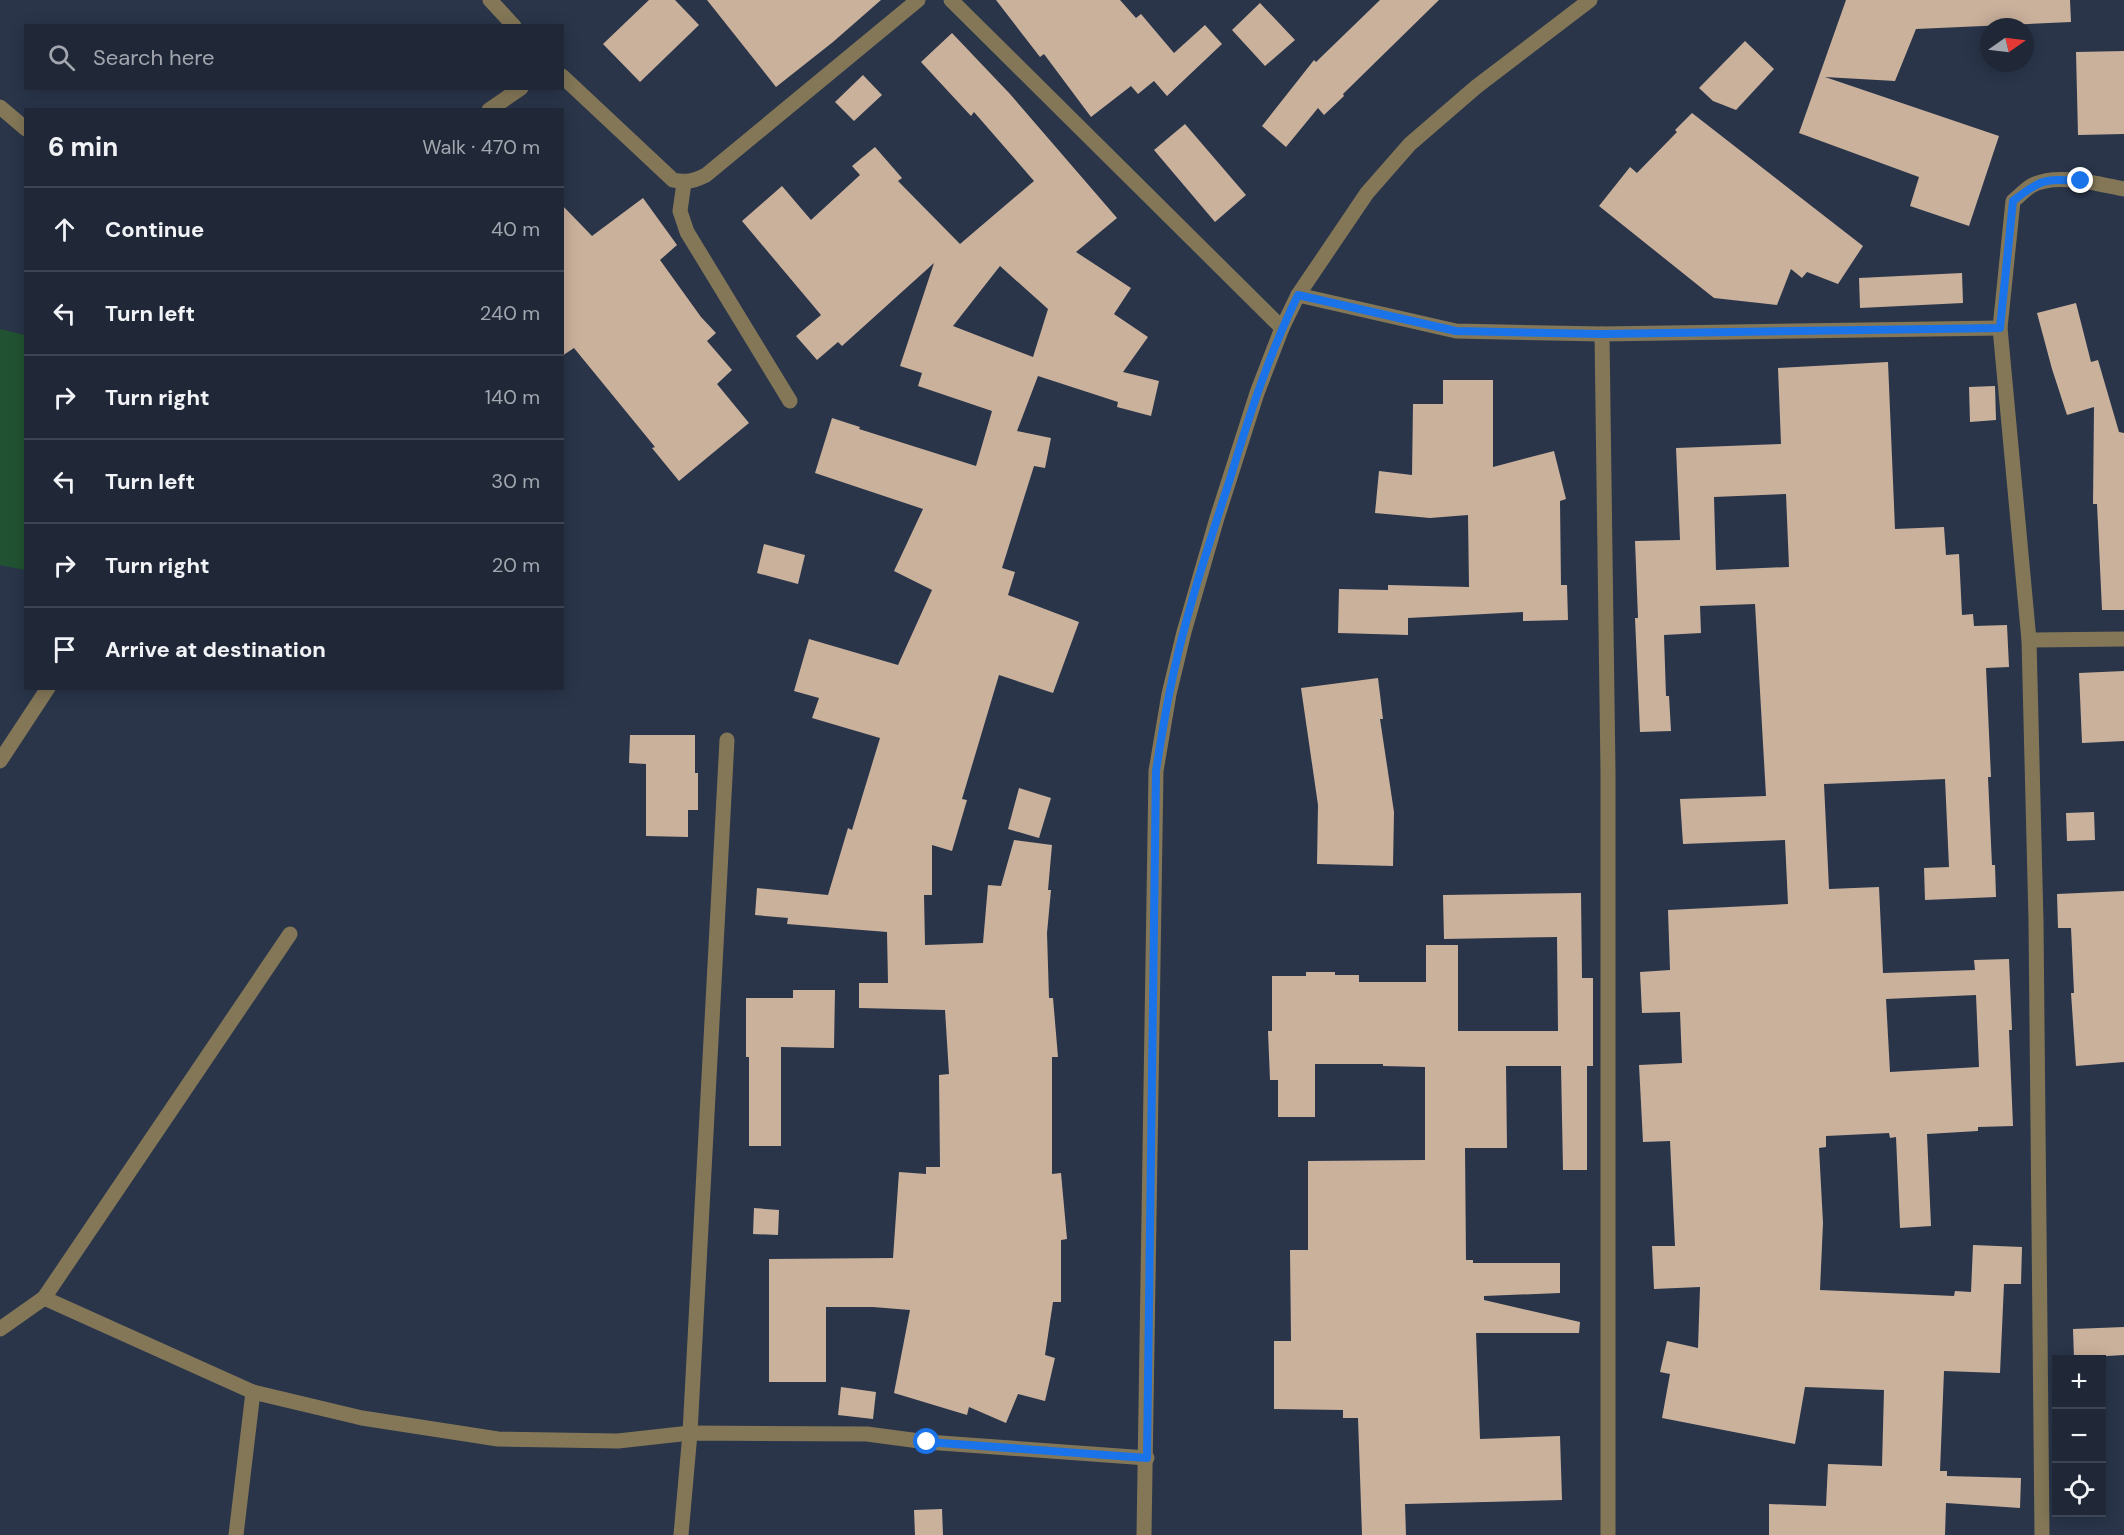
<!DOCTYPE html>
<html lang="en">
<head>
<meta charset="utf-8">
<style>
	body { margin:0; font-family:"DM Sans",sans-serif; background:#283040; color:#f1f3f6 }
	.controls { position:absolute; right:18px; bottom:18px; display:grid; overflow:hidden; border-radius:0px; box-shadow:0 3px 15px #0003 }
	.controls button { width:54px; height:54px; display:grid; place-items:center; padding:0; border:0; border-bottom:2px solid #3d4453; background:#202838; color:#f1f3f6; font:30px sans-serif }
	.compass { position:absolute; left:1980px; top:18px; width:54px; height:54px; border-radius:50%; background:#202838; box-shadow:0 3px 15px #0003; rotate:76deg }
	.stop { position:absolute; width:18px; height:18px; margin:-14px; border:4px solid #1a73e8; border-radius:50%; background:#fff }
	.stop.end { background:#1a73e8; border-color:#fff; box-shadow:0 2px 6px #0008 }
	.list { margin:0; padding:0; list-style:none }
	h2 { display:flex; justify-content:space-between; align-items:center; height:78px; margin:0; padding:0 24px; font-size:26px }
	h2 small { font-size:20px; font-weight:400; color:#a2a6ae }
	.list li { display:grid; grid-template-columns:39px 1fr auto; gap:18px; align-items:center; box-sizing:border-box; height:84px; padding:0 24px; border-top:2px solid #3d4453 }
	.list b { display:block; font-size:22px; white-space:nowrap }
	.list em { font-size:20px; font-style:normal; color:#a2a6ae }
	.icon { flex:none; width:33px; height:33px; fill:none; stroke:currentColor; stroke-width:2; stroke-linecap:round; stroke-linejoin:round }
	.map { position:relative; flex:none; width:2124px; height:1535px; overflow:hidden }
	.search { position:absolute; background:#202838; box-shadow:0 3px 15px #0003; left:24px; top:24px; width:540px; height:66px; display:flex; align-items:center; gap:15px; box-sizing:border-box; padding:0 21px; border-radius:0px; color:#a2a6ae; font-size:22px }
	.panel { position:absolute; background:#202838; box-shadow:0 3px 15px #0003; left:24px; top:108px; width:540px; height:582px; border-radius:0px }
	.map>svg:first-child { display:block }
	.green { fill:#215332 }
	.building { fill:#cab19c; fill-rule:evenodd }
	.lines { fill:none; stroke-linecap:round; stroke-linejoin:round }
	.minor { stroke:#837757; stroke-width:15 }
	.route { stroke:#1a73e8; stroke-width:8 }
</style>
</head>
<body>
<div class="map">
<svg width="2124" height="1535" viewBox="0 0 2124 1535">
	<rect width="100%" height="100%" fill="#2a354a"/>
	<polygon class="green" points="0,329 25,335 25,570 0,565"/>
	<g class="building">
		<polygon points="649,0 675,0 699,25 640,82 603,44"/>
		<polygon points="707,0 881,0 833,42 776,87"/>
		<polygon points="996,0 1120,0 1136,18 1141,14 1174,53 1205,25 1222,44 1167,96 1154,81 1138,94 1131,86 1091,117 1044,54 1040,57"/>
		<polygon points="1380,0 1439,0 1343,94 1344,96 1324,115 1318,108 1286,147 1262,126 1314,60 1316,62"/>
		<polygon points="1846,0 2070,0 2071,22 1916,29 1895,81 1825,77 1999,136 1969,226 1910,206 1919,177 1799,133"/>
		<polygon points="1260,3 1295,40 1265,66 1232,30"/>
		<path d="M952 33 1010 94 1117 218 1076 252 1131 288 1114 314 1148 337 1123 372 1159 381 1151 416 1117 407 1118 402 1038 376 1017 431 1051 438 1045 468 1034 466 1002 568 1015 572 1008 595 1079 622 1053 693 999 675 962 799 967 800 952 851 932 845V895H924L925 945 983 943 988 885 1001 886 1014 840 1052 845 1048 890H1051L1047 933 1049 998H1053L1058 1057H1052V1174L1061 1173 1067 1239 1061 1240V1302H1053L1045 1355 1055 1358 1045 1401 1018 1394 1006 1423 969 1407 967 1415 894 1393 910 1310 873 1307H826V1382H769V1259L893 1258 899 1172 926 1174V1167H940L939 1075 949 1074 945 1010 859 1008V983H888L887 932 787 924 788 918 755 915 757 888 828 895 848 828 852 830 880 738 812 718 819 698 794 691 809 639 898 665 932 590 894 571 923 509 815 473 832 418 860 427 859 429 976 466 992 411 918 386 922 373 900 366 934 263 842 346 838 342 817 360 796 336 821 315 742 221 782 186 811 220 860 175 852 166 875 147 902 178 898 181 960 244 1034 181 974 112 971 116 921 62ZM1000 266 1048 309 1033 357 953 326Z"/>
		<polygon points="1745,41 1774,69 1736,110 1713,101 1699,88"/>
		<polygon points="2124,51 2124,134 2078,135 2076,52"/>
		<polygon points="863,75 882,95 854,121 835,102"/>
		<polygon points="1692,113 1863,246 1838,284 1807,272 1802,278 1791,269 1777,305 1714,298 1599,206 1630,167 1637,173 1677,132 1675,130"/>
		<polygon points="1185,124 1246,195 1215,222 1154,150"/>
		<polygon points="643,198 677,245 660,260 701,317 716,333 707,341 732,370 717,384 749,423 679,481 652,448 655,447 574,348 562,356 562,205 592,236"/>
		<polygon points="1962,273 1963,303 1860,308 1859,278"/>
		<polygon points="2076,303 2091,362 2098,360 2119,432 2124,433 2124,610 2102,610 2097,504 2093,504 2094,407 2067,415 2052,369 2037,313"/>
		<path d="M1888 362 1895 529 1944 527 1946 555 1959 554 1962 615 1973 614 1974 626 2007 625 2009 667 1986 668 1991 777H1988L1992 865H1995L1996 897 1925 900 1924 868 1949 867 1945 779 1824 784 1829 889 1879 887 1883 973 1975 970 1974 960 2009 959 2012 1030H2009L2013 1126 1978 1127V1131L1927 1134 1931 1226 1900 1228 1896 1137 1890 1138 1889 1133 1826 1136V1147L1819 1148 1823 1223 1820 1290 1954 1296 1955 1291 1971 1292 1973 1245 2022 1247 2021 1284H2004L2000 1373 1944 1371 1940 1471H1947V1476L2021 1478 2020 1508 1946 1503 1945 1535H1769V1504L1826 1506 1828 1464 1882 1466 1884 1390 1805 1387 1795 1444 1662 1418 1670 1374 1660 1372 1667 1341 1698 1348 1700 1287 1654 1289 1652 1246H1675L1670 1141 1643 1142 1639 1065 1682 1063 1680 1012 1642 1013 1640 972 1670 970 1668 910 1788 904 1785 840 1683 844 1680 799 1766 796 1755 604 1700 606 1701 633 1664 635 1666 696H1669L1671 731 1640 732 1635 618H1638L1635 541 1680 540 1676 448 1781 444 1778 368ZM1786 494 1789 567 1716 570 1714 497ZM1976 995 1979 1067 1890 1072 1886 999Z"/>
		<polygon points="1443,380 1493,380 1493,467 1554,451 1566,499 1560,501 1561,585 1567,585 1568,620 1523,621 1523,612 1408,618 1408,635 1338,633 1339,589 1388,590 1388,585 1469,587 1468,515 1430,518 1375,513 1379,471 1412,475 1413,404 1443,404"/>
		<polygon points="1995,386 1996,420 1970,422 1969,387"/>
		<polygon points="764,544 805,555 798,584 757,573"/>
		<polygon points="2124,671 2124,741 2082,743 2079,673"/>
		<polygon points="1378,678 1383,719 1380,719 1394,812 1393,866 1317,864 1318,805 1301,688"/>
		<polygon points="630,735 695,735 695,773 698,773 698,810 688,810 688,837 646,836 646,764 629,763"/>
		<polygon points="1019,788 1051,798 1039,838 1008,829"/>
		<polygon points="2094,812 2095,840 2067,841 2066,813"/>
		<polygon points="2124,891 2124,1062 2076,1066 2071,993 2074,993 2071,928 2058,928 2057,894"/>
		<polygon points="1581,893 1582,978 1593,978 1593,1066 1587,1066 1587,1170 1563,1170 1561,1066 1506,1066 1507,1148 1465,1148 1466,1260 1473,1260 1473,1263 1560,1263 1560,1293 1484,1296 1484,1300 1580,1322 1579,1333 1476,1333 1480,1439 1560,1436 1562,1500 1405,1504 1406,1535 1362,1535 1358,1418 1343,1418 1343,1410 1274,1409 1274,1341 1291,1341 1290,1250 1308,1250 1308,1161 1425,1160 1425,1067 1383,1066 1383,1064 1315,1064 1315,1117 1278,1117 1278,1080 1270,1080 1268,1031 1272,1031 1272,976 1306,976 1306,972 1335,972 1335,975 1359,975 1359,982 1426,982 1426,945 1458,945 1458,1031 1558,1031 1557,937 1444,939 1443,895"/>
		<polygon points="793,990 835,990 834,1048 781,1047 781,1146 749,1146 749,1057 746,1057 746,998 793,998"/>
		<polygon points="754,1208 779,1210 778,1235 753,1234"/>
		<polygon points="2124,1327 2124,1355 2074,1358 2073,1329"/>
		<polygon points="841,1387 876,1392 873,1419 838,1415"/>
		<polygon points="942,1509 943,1535 915,1535 914,1510"/>
	</g>
	<g class="lines">
		<g class="minor">
			<polyline points="490,0 514,26"/>
			<polyline points="951,0 1282,328"/>
			<path d="M562 76 673 180C686 183 694 181 706 175L918 0"/>
			<polyline points="0,107 26,129"/>
			<polyline points="489,110 521,88"/>
			<polyline points="684,183 680,211 687,232 790,401"/>
			<polyline points="1298,295 1456,331 1602,334 2000,328"/>
			<polyline points="1602,334 1608,773 1608,1535"/>
			<polyline points="2029,640 2124,639"/>
			<polyline points="0,761 48,688"/>
			<polyline points="44,1298 253,1392 362,1418 498,1439 618,1441 690,1433 867,1434 927,1442 1147,1458"/>
			<polyline points="0,1329 44,1298 290,934"/>
			<polyline points="236,1535 253,1392"/>
			<polyline points="681,1535 690,1433 727,740"/>
			<polyline points="1144,1535 1156,771 1169,694 1184,632 1217,518 1257,393 1282,328 1298,295 1367,193 1410,144 1476,87 1590,0"/>
			<path d="M2042 1535 2036 921 2029 640 2000 328 2013 201C2019 196 2025 190 2031 186 2055 172 2098 184 2124 189"/>
		</g>
	</g>
	<g class="lines">
		<path class="route" d="M927 1442 1147 1458 1156 771C1160 746 1164 720 1169 695 1183 622 1207 550 1230 479 1249 416 1269 354 1298 295L1456 331 1602 334 2000 328 2013 201C2042 178 2045 179 2081 181"/>
	</g>
</svg>
<div class="controls">
<button>+</button>
<button>−</button>
<button><svg class="icon" aria-label="locate" viewBox="0 0 24 24"><circle cx="12" cy="12" r="6"/><path d="M12 2v4M12 18v4M2 12h4M18 12h4"/></svg></button>
</div>
<svg class="compass" viewBox="-18 -18 36 36"><path d="M0-13l5 13h-10z" fill="#e53935"/><path d="M0 13l5-13h-10z" fill="#a2a6ae"/></svg>
<div class="stop" style="left:927px;top:1442px"></div>
<div class="stop end" style="left:2081px;top:181px"></div>
<div class="search"><svg class="icon" aria-label="search" viewBox="0 0 24 24"><circle cx="10" cy="10" r="6"/><path d="M15 15l6 6"/></svg>Search here</div>
<section class="panel">
<h2>6 min<small>Walk · 470 m</small></h2>
<ul class="list">
<li><svg class="icon" aria-label="ahead" viewBox="0 0 24 24"><path d="M12 20V5M6 11l6-6 6 6"/></svg><div><b>Continue</b></div><em>40 m</em></li>
<li><svg class="icon" aria-label="left" viewBox="0 0 24 24"><path d="M17 20v-9H6M10 6l-5 5 5 5"/></svg><div><b>Turn left</b></div><em>240 m</em></li>
<li><svg class="icon" aria-label="right" viewBox="0 0 24 24"><path d="M7 20v-9h11M14 6l5 5-5 5"/></svg><div><b>Turn right</b></div><em>140 m</em></li>
<li><svg class="icon" aria-label="left" viewBox="0 0 24 24"><path d="M17 20v-9H6M10 6l-5 5 5 5"/></svg><div><b>Turn left</b></div><em>30 m</em></li>
<li><svg class="icon" aria-label="right" viewBox="0 0 24 24"><path d="M7 20v-9h11M14 6l5 5-5 5"/></svg><div><b>Turn right</b></div><em>20 m</em></li>
<li><svg class="icon" aria-label="arrive" viewBox="0 0 24 24"><path d="M6 21V4h12l-3 4 3 4H6"/></svg><div><b>Arrive at destination</b></div></li>
</ul>
</section>
</div>
</body>
</html>
